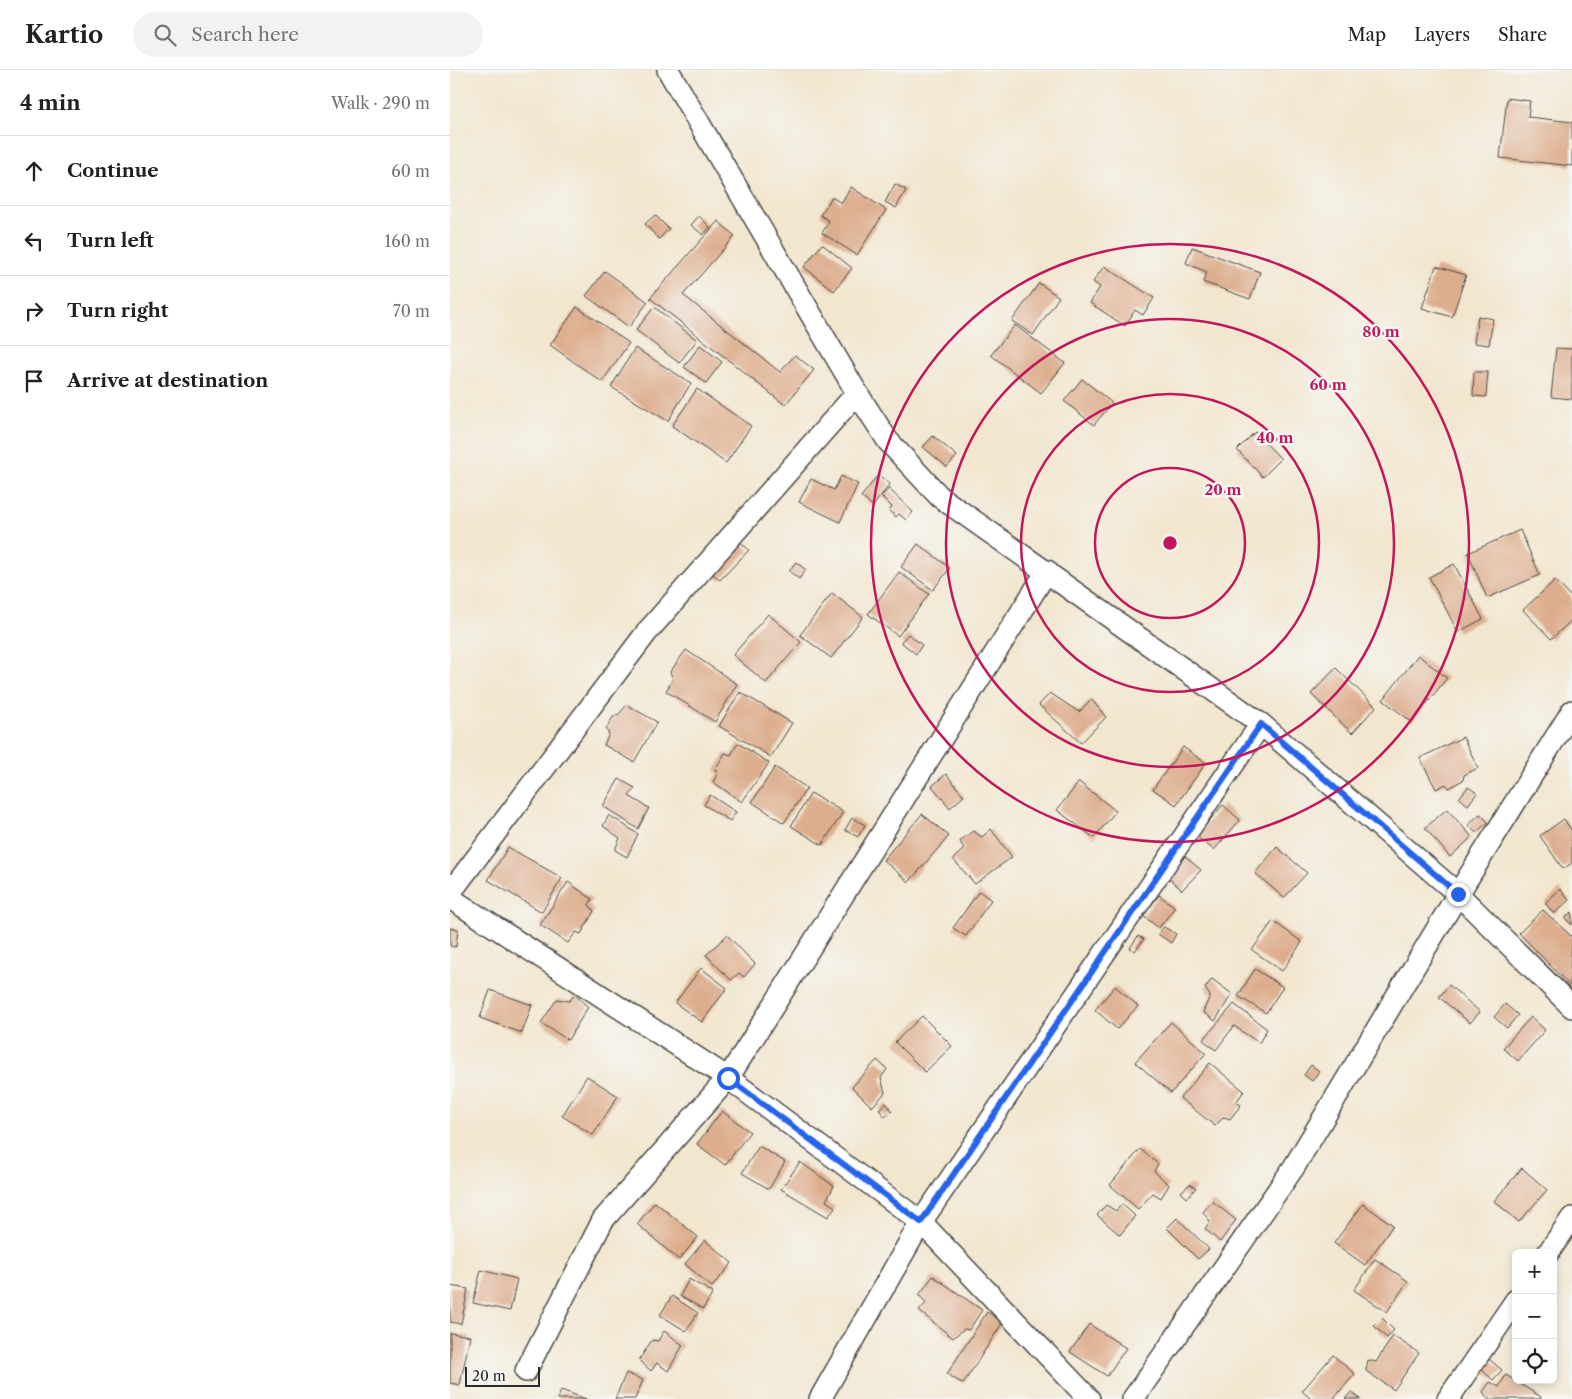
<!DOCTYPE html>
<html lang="en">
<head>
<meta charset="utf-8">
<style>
	body { margin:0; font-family:"Libre Caslon Text",serif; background:#f2f2f2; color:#202124 }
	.controls { position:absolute; right:15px; bottom:15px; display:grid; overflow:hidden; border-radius:8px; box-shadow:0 2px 8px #0003 }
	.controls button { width:45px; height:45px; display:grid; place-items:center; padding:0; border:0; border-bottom:1px solid #e0e0e0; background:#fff; color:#202124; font:25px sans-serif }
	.scale { position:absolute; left:15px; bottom:12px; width:75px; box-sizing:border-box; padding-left:5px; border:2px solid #2b2b2b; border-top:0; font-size:14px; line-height:18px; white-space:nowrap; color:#2b2b2b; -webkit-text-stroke:4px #f6f6f2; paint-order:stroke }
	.stop { position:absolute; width:15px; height:15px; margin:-11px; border:4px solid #2563eb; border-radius:50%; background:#fff }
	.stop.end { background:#2563eb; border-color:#fff; box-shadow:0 1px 5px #0008 }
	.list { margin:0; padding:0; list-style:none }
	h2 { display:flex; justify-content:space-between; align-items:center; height:65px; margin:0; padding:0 20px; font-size:21px }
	h2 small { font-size:16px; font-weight:400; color:#757577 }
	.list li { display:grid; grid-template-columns:32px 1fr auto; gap:15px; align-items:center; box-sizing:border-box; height:70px; padding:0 20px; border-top:1px solid #e0e0e0 }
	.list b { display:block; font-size:19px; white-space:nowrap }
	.list em { font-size:16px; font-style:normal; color:#757577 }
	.icon { flex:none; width:28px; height:28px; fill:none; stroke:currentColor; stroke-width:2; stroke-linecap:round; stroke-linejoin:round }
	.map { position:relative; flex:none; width:1122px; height:1329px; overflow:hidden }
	header { display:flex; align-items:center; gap:30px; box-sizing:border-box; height:70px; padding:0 25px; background:#fff; border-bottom:1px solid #e0e0e0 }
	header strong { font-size:24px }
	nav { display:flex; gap:28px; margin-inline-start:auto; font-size:18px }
	.search { width:350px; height:45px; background:#f2f2f2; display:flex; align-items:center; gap:12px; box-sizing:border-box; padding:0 18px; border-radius:28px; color:#757577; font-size:19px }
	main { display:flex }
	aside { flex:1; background:#fff }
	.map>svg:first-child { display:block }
	.building { fill:#ddae8e }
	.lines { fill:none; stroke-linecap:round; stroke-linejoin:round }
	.minor-casing { stroke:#494744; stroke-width:24 }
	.minor { stroke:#fff; stroke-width:21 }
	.route { stroke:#2563eb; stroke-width:6 }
	.ring { fill:none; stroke:#c2185b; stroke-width:2.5 }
	.centre { fill:#c2185b; stroke:#f6f6f2; stroke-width:2.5 }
	.ring-label { font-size:15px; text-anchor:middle; font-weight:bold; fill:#c2185b; stroke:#f6f6f2; stroke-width:5; stroke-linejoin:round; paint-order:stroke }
</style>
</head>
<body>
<header>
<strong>Kartio</strong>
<div class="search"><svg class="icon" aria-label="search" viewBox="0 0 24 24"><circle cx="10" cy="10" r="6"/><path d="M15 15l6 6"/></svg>Search here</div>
<nav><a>Map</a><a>Layers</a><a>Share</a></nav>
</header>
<main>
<aside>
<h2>4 min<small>Walk · 290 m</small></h2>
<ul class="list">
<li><svg class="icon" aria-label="ahead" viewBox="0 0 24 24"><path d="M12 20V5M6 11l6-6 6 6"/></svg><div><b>Continue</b></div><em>60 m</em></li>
<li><svg class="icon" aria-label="left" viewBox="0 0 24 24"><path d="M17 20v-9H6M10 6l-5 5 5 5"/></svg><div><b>Turn left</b></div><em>160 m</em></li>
<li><svg class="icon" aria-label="right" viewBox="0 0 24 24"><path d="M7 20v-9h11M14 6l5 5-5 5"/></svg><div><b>Turn right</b></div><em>70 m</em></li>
<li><svg class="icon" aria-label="arrive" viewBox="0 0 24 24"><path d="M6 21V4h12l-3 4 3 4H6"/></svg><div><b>Arrive at destination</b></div></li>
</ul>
</aside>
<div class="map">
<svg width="1122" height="1329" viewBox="0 0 1122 1329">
	<rect width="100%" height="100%" fill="#f6f6f2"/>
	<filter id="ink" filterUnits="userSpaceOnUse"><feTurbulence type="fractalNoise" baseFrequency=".02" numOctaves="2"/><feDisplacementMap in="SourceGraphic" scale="10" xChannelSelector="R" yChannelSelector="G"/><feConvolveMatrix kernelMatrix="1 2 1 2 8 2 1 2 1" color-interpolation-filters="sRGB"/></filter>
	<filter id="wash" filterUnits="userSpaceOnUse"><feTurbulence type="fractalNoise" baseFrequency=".0096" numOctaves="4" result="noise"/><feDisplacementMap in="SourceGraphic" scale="20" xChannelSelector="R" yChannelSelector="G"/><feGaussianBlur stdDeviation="1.12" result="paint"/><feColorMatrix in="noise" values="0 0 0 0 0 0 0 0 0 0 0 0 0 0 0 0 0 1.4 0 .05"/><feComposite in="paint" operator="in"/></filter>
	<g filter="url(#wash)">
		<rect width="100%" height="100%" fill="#f2e6cf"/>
		<g id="blocks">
			<g class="building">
				<polygon points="1057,28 1080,31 1078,47 1122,52 1122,96 1050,88"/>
				<polygon points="445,114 456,120 446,138 435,132"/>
				<polygon points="401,117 436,140 407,185 372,163 379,151 370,145 382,127 391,133"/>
				<polygon points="205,145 219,159 209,169 195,154"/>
				<polygon points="249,146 260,157 253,165 241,155"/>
				<polygon points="268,151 285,166 233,225 330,302 345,285 364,300 335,335 200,228"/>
				<polygon points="372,174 402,198 384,221 354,197"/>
				<polygon points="742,177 810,202 800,229 753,212 757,202 736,193"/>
				<polygon points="654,196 704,228 693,245 685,240 675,256 640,233 650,217 643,212"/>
				<polygon points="986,196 1016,205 1002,247 972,238"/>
				<polygon points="155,201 198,232 179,257 136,226"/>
				<polygon points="589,213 609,227 583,265 562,251"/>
				<polygon points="127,237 179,273 152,312 100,275"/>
				<polygon points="204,237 247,270 229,293 186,260"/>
				<polygon points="1028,246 1043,249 1039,275 1024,273"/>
				<polygon points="565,255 615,293 591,323 541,285"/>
				<polygon points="250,275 272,292 256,313 234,297"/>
				<polygon points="185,278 241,313 218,351 161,317"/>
				<polygon points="1106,278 1122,279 1122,329 1101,327"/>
				<polygon points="1024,302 1038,302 1036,327 1023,326"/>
				<polygon points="632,309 662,333 644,355 614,331"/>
				<polygon points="247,319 301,356 276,393 222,356"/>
				<polygon points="805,362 831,389 813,407 787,380"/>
				<polygon points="483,366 507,386 497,397 473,377"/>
				<polygon points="428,405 440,414 423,436 411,427"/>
				<polygon points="391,406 408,414 390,452 349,432 361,409 384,420"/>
				<polygon points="439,419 463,442 456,450 449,444 446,447 439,441 442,437 431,426"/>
				<polygon points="1070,460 1090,505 1037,528 1018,483"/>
				<polygon points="287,469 299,480 270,510 258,500"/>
				<polygon points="468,474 500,498 483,520 451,497"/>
				<polygon points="346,492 356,500 349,509 339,501"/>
				<polygon points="1004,494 1033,549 1008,562 979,507"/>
				<polygon points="449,502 479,524 448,566 418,544"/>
				<polygon points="1105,510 1122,528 1122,550 1101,569 1073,540"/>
				<polygon points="382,523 413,547 381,588 350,565"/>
				<polygon points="318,544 351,572 316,613 283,585"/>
				<polygon points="458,564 472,575 466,584 451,572"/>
				<polygon points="236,580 287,614 265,652 216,621 223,609 220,602"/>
				<polygon points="968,585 997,608 962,652 933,630"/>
				<polygon points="886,598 926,637 902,663 861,624"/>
				<polygon points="290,622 342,653 321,687 269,656"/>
				<polygon points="600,623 629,642 641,629 656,647 631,673 589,635"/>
				<polygon points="177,635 207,652 184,692 154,675 159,664 156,658 164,646 168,645"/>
				<polygon points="1013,667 1028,698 1014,705 1013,710 999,718 996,714 986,719 970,688"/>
				<polygon points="288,673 319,693 292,732 263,712 268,703 265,700 275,683 281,685"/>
				<polygon points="733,677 756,693 726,735 703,719"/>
				<polygon points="325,697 357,718 334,753 302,732"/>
				<polygon points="496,704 514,726 500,738 482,716"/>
				<polygon points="169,709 185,718 179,726 199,738 188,759 153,736"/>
				<polygon points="629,712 666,741 644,768 607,740"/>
				<polygon points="1018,717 1027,723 1018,735 1009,728"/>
				<polygon points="361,723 393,742 372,775 341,756"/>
				<polygon points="260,725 286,742 280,751 254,735"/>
				<polygon points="773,735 790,750 764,780 746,766"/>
				<polygon points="997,739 1022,767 1000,787 975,758"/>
				<polygon points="472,744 499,766 459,812 433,790"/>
				<polygon points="1030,744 1038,752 1026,763 1018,755"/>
				<polygon points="159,745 188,764 177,787 165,780 170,768 153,756"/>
				<polygon points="402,748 415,755 408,767 395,760"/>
				<polygon points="1114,749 1122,761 1122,793 1113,799 1090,766"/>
				<polygon points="541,759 562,787 525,814 503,789 514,779 510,771 523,761 532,767"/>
				<polygon points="58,777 112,808 92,842 38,810"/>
				<polygon points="827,777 857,803 834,828 805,803"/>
				<polygon points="735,786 751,800 732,820 716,806"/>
				<polygon points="118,812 142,829 139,835 144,841 131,864 126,862 118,873 90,855"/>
				<polygon points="1110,819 1119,830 1104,844 1095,833"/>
				<polygon points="529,821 541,830 516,866 503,858"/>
				<polygon points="709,825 725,837 709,858 693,846"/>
				<polygon points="1093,840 1122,867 1120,916 1069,863"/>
				<polygon points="1122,842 1122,855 1115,848"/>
				<polygon points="823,851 852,872 832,901 802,880"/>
				<polygon points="714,857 726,864 721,873 708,864"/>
				<polygon points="0,858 8,859 6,877 0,876"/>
				<polygon points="277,865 305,894 294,907 289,903 281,910 256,885"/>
				<polygon points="688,866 694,869 685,881 680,878"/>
				<polygon points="251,898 277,918 252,952 225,933"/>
				<polygon points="805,899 833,917 816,943 788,926"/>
				<polygon points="762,909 782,924 765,951 753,942 760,926 755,918"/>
				<polygon points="999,915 1030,942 1020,953 989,927"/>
				<polygon points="665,916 688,936 667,959 645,940"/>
				<polygon points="40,920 82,935 72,963 30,948"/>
				<polygon points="125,925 138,937 118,970 91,953 107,929 119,931"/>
				<polygon points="784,934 817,959 809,973 784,956 766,980 753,970"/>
				<polygon points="1055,934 1068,945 1057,958 1044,947"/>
				<polygon points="472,946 502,976 475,1002 445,972"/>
				<polygon points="1081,947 1095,960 1068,991 1053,978"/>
				<polygon points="721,952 756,983 721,1023 685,992"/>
				<polygon points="427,990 437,999 431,1008 435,1023 422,1037 402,1017"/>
				<polygon points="760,993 794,1021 786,1032 791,1035 780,1049 774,1047 765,1056 730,1028"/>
				<polygon points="861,995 869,1001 862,1011 854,1005"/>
				<polygon points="137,1006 168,1026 143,1065 112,1046"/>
				<polygon points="436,1033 442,1041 435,1047 429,1039"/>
				<polygon points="272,1041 300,1062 275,1095 247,1074"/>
				<polygon points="309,1076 335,1092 319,1119 292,1103"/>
				<polygon points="690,1079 708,1094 704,1101 719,1115 711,1128 703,1123 688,1139 660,1115"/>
				<polygon points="350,1092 384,1116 376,1131 385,1137 378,1147 331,1119"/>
				<polygon points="1072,1098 1097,1120 1069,1152 1044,1131"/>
				<polygon points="740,1114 746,1118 737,1128 731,1122"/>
				<polygon points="762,1131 786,1150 770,1172 755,1159 760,1151 753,1142"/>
				<polygon points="205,1132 248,1167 229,1190 187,1154"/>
				<polygon points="672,1134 685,1146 670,1165 647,1145 656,1135 666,1141"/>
				<polygon points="913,1134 943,1155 915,1195 884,1173"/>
				<polygon points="727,1148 759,1179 748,1189 717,1158"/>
				<polygon points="255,1170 282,1193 262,1217 235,1194"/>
				<polygon points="925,1189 958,1211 937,1242 904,1220"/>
				<polygon points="31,1200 67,1209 60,1241 23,1233"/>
				<polygon points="483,1206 532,1240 519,1260 514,1259 503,1268 469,1241 476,1233 469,1225"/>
				<polygon points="239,1209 263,1223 253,1239 230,1226"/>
				<polygon points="0,1216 18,1219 11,1254 0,1252"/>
				<polygon points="222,1226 248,1243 236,1261 210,1245"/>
				<polygon points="537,1242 553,1252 513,1314 497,1304"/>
				<polygon points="932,1248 944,1260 937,1268 924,1256"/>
				<polygon points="639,1254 676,1278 657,1306 620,1282"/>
				<polygon points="214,1261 233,1275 218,1301 207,1293 201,1301 189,1290 202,1270 208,1271"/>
				<polygon points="0,1263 20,1266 10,1315 0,1313"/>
				<polygon points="943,1266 969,1283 944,1320 916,1301 918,1290 926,1292"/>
				<polygon points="883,1285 905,1304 883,1329 861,1329 852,1321"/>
				<polygon points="1039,1289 1052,1300 1043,1310 1031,1299"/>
				<polygon points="176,1303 193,1310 185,1329 165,1329"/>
				<polygon points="1056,1305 1091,1327 1090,1329 1038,1329 1033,1322 1040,1312 1049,1317"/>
				<polygon points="111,1320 136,1329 108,1329"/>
				<polygon points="901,1322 911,1329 895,1329"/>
			</g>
		</g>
	</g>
	<g filter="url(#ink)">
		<use href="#blocks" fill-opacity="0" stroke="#494744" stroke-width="1"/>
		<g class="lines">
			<defs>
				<g id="minor">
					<polyline points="218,0 407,323 438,371 490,427 811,654 1008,824 1122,937"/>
					<polyline points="0,823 197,562 407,323"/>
					<polyline points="0,828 278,1008 471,1152 639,1329"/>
					<polyline points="1098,1183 1122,1148"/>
					<polyline points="76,1301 153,1150 278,1008 597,501"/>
					<polyline points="370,1329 471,1152 811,654"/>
					<polyline points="683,1329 844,1097 1008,824 1122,641"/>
					<polyline points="998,1329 1066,1230"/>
				</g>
			</defs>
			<use href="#minor" class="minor-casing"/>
			<use href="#minor" class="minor"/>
		</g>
	</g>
	<g class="lines" filter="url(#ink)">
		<polyline class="route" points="278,1008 471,1152 811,654 1008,824"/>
	</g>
	<g class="ring">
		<circle cx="720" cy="473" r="75"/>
		<circle cx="720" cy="473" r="149"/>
		<circle cx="720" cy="473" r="224"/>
		<circle cx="720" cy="473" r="299"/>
	</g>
	<circle cx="720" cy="473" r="8" class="centre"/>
	<g class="ring-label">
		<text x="931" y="267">80 m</text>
		<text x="878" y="320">60 m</text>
		<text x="825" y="373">40 m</text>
		<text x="773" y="425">20 m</text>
	</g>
</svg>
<div class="controls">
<button>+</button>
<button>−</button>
<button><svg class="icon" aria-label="locate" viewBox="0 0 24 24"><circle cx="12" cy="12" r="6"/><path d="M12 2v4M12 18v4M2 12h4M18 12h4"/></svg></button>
</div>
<div class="scale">20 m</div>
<div class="stop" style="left:278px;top:1008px"></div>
<div class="stop end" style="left:1008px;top:824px"></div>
</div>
</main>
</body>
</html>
